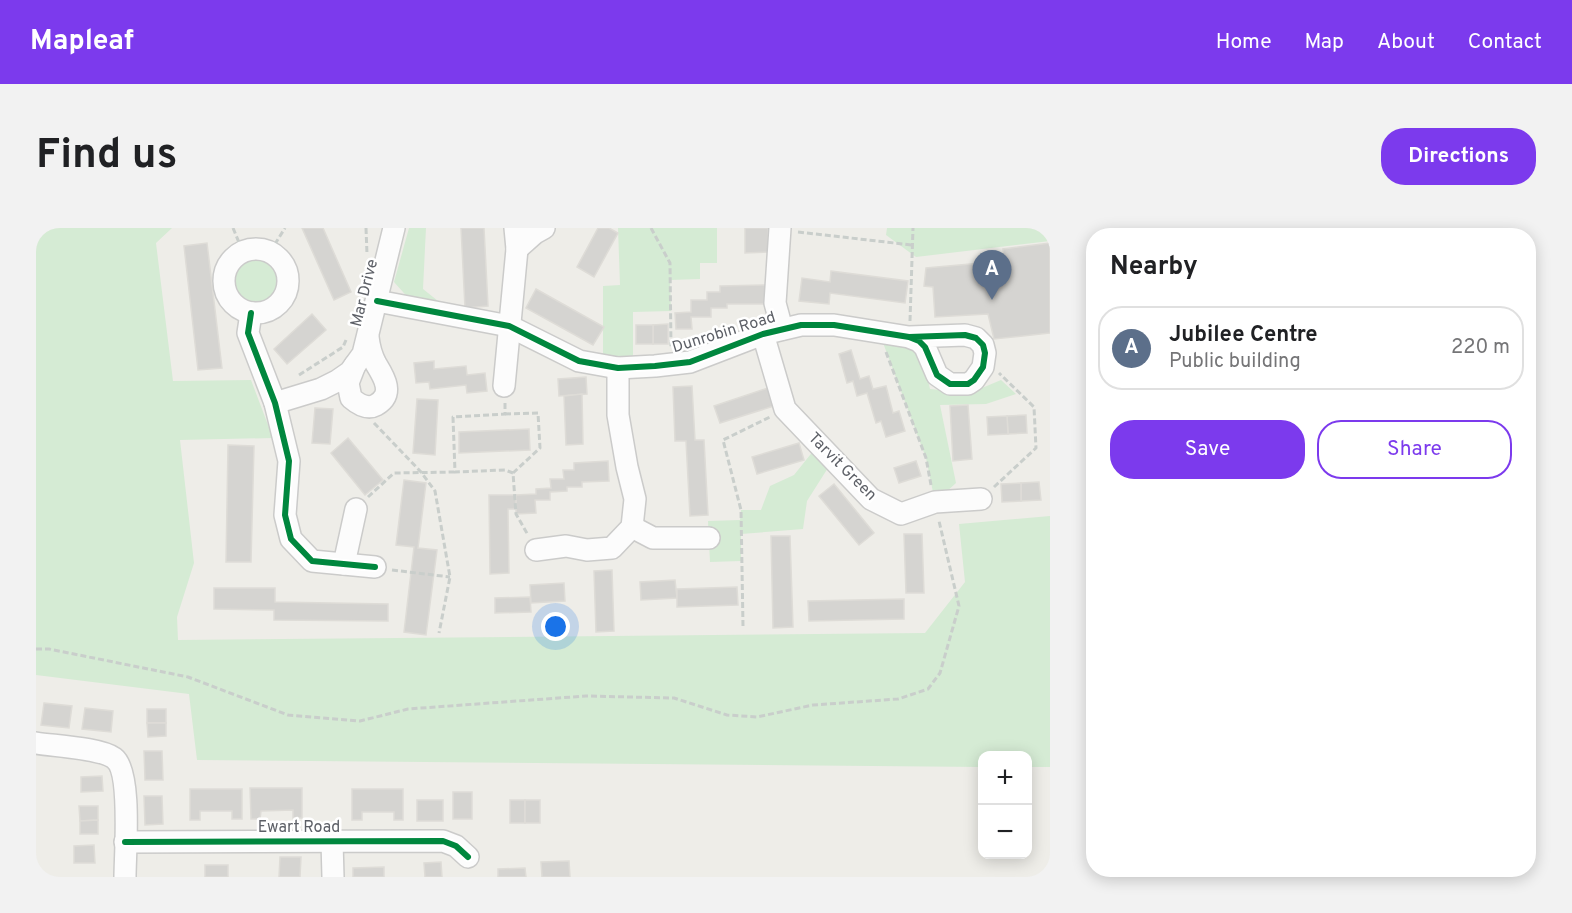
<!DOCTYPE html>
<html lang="en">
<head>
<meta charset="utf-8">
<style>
	body { margin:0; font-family:Overpass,sans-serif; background:#f2f2f2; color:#202124 }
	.controls { position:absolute; right:18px; bottom:18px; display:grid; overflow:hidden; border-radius:12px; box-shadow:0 3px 15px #0003 }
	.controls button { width:54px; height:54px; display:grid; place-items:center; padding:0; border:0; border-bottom:2px solid #e0e0e0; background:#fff; color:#202124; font:30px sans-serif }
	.you { position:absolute; left:520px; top:399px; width:21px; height:21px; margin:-15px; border:4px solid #fff; border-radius:50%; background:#1a73e8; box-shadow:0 0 0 9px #1a73e833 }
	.badge { display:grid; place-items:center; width:39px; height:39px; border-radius:50%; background:#7c3aed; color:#fff; font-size:20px; font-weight:700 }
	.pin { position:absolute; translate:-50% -50px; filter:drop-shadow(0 2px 3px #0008) }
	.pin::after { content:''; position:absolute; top:32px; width:21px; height:18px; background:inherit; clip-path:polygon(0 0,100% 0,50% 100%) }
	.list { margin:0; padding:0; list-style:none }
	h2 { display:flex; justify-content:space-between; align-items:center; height:78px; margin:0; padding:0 24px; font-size:26px }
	h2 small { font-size:20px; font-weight:400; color:#757577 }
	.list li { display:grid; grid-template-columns:39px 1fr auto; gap:18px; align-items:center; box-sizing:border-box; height:84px; margin:0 12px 12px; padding:0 12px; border:2px solid #e0e0e0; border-radius:24px }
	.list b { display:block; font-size:22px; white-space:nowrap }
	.list p { margin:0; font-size:20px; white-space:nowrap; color:#757577 }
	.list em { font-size:20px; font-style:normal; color:#757577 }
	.actions { display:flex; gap:12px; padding:18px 24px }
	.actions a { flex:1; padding:14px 0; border:2px solid #7c3aed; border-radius:24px; text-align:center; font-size:21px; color:#7c3aed }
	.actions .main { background:#7c3aed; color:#fff }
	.map { position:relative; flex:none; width:1014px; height:649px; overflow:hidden; border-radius:24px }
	header { display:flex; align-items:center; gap:36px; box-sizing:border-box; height:84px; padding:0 30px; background:#7c3aed; color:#fff }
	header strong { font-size:28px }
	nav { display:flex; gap:33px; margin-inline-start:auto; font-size:21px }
	.intro { display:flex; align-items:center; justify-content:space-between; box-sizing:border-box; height:144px; padding:0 36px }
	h1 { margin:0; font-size:42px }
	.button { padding:15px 27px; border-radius:24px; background:#7c3aed; color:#fff; font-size:21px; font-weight:700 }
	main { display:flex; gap:36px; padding:0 36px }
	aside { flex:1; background:#fff; border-radius:24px; box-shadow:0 3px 15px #0003 }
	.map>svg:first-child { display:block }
	.green { fill:#d5ebd4 }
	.building { fill:#d5d4d1; stroke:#dedcd7; stroke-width:1.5 }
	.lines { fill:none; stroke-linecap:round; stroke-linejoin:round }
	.minor-casing { stroke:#cbcbca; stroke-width:24 }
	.path { stroke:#c9cecb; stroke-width:3; stroke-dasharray:6 3; stroke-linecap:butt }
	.minor { stroke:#fcfcfc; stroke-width:21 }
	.cycleway-casing { stroke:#fff; stroke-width:10 }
	.cycleway { stroke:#00873e; stroke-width:6 }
	.labels { text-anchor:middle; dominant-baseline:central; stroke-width:5; stroke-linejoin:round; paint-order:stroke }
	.street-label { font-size:16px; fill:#5d6067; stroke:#fff }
</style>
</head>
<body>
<header>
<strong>Mapleaf</strong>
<nav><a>Home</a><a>Map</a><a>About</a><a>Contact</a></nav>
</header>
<div class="intro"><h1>Find us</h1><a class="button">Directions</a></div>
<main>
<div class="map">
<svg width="1014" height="649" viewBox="0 0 1014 649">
	<rect width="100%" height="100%" fill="#eeede8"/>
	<g class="green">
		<polygon points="0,0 136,0 120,15 137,153 215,152 237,210 144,212 158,335 141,389 142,412 889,405 929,354 923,296 1014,288 1014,539 992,539 992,528 946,528 946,539 161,532 153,466 0,447"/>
		<polygon points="373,0 390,0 387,61 412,81 376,74 358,54"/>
		<polygon points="582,0 681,0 681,35 664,35 664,51 634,52 635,83 597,84 597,129 567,129 567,58 584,57"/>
		<polygon points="851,0 1014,0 1014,13 880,29 850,7"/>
		<circle cx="222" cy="54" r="23"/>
		<polygon points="843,104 873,109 887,131 894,161 934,165 965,152 980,166 950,176 904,177 920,255 899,274 890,230"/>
		<polygon points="782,217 797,232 771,273 767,301 705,306 705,333 674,334 672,293 704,292 705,282 725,282 734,258 758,247"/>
	</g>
	<g class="building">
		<polygon points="266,0 287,0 315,64 298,72"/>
		<polygon points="425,0 448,0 452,78 429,80"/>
		<polygon points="562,0 573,0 582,5 558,49 541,39"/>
		<polygon points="709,0 732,0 732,24 709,25"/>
		<polygon points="171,15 186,140 162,142 148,18"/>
		<polygon points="1014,15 1014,105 958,111 952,86 899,89 897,59 888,58 890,40 968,33 967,21"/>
		<polygon points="795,43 872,53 869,75 794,65 793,76 763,73 766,50 794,54"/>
		<polygon points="731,57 731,76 691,76 691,80 675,80 675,89 655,89 656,101 640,101 639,85 655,84 655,72 671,72 671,64 684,64 684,58"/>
		<polygon points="500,61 568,99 557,117 490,80"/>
		<polygon points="276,86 290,102 251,136 238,121"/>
		<polygon points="632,96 632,116 617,116 617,97"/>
		<rect x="600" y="97" width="17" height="19"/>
		<polygon points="815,122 824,151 833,148 837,161 850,158 857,185 863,183 869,203 850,209 845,193 840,195 831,165 821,168 817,153 811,155 803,126"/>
		<polygon points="398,133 398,141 430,138 431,147 449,145 451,163 431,165 430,157 394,161 393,154 380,155 378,135"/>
		<polygon points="550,149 551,166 523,168 522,151"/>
		<polygon points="656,158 659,212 668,212 672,287 654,288 650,213 639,213 637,159"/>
		<polygon points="735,159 741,177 684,195 678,178"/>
		<polygon points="546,166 547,216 530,217 528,168"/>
		<polygon points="381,171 402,172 399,227 377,225"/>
		<polygon points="932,177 936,231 917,233 914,178"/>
		<polygon points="279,180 297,181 294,216 276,215"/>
		<polygon points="990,187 991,205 972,206 971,188"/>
		<polygon points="971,188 972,206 952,207 951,189"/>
		<polygon points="493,201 494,222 423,225 423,204"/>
		<polygon points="312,210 347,252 329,267 295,225"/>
		<polygon points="763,215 768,232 721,246 716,229"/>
		<polygon points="192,217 218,218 215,334 190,334"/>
		<polygon points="572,233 573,253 546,254 546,259 531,259 531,263 514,264 514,272 499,272 500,285 480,286 480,267 500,266 500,261 515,260 514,251 528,251 527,242 538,242 538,235"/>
		<polygon points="880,233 885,248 863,255 858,240"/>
		<polygon points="368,252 390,255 382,320 401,322 390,407 368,404 378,319 360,317"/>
		<polygon points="1003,254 1005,272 985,273 985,255"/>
		<polygon points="985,255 985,273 966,274 965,256"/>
		<polygon points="798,256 838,305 823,317 783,268"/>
		<polygon points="453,267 480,267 480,281 472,281 473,345 454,346"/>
		<polygon points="868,306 886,306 888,365 870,365"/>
		<polygon points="735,308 754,308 757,399 737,400"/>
		<polygon points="576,342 578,403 560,404 558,343"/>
		<polygon points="639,352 641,370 605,372 604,354"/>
		<polygon points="528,355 529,373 495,375 494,357"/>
		<polygon points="701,359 702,377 641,379 641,361"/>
		<polygon points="178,360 239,360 239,374 352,376 352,393 238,392 238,382 178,381"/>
		<polygon points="494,369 495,384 459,385 459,370"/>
		<polygon points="868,371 868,391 773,393 772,373"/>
		<polygon points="8,475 36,478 33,500 5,497"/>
		<polygon points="49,480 77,483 75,504 46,501"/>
		<rect x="111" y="481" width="19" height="14"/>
		<polygon points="111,495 130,495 130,508 112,509"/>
		<polygon points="108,523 126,523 127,552 109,552"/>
		<polygon points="66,548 67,563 45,564 45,549"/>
		<polygon points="214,560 266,560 266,590 257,590 257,582 225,583 224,591 215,591"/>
		<polygon points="154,561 206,561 206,591 196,591 196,583 164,583 164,592 154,592"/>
		<polygon points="316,561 367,561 367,592 358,592 358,584 326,584 326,592 316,592"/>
		<rect x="417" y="564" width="19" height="27"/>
		<polygon points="108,568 126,568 127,596 109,597"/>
		<rect x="381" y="572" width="26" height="21"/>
		<rect x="474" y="572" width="15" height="23"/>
		<rect x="489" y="572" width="15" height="23"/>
		<polygon points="43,578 62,578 62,592 44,593"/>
		<polygon points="62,592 62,606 44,606 44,593"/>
		<polygon points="58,617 59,635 38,635 38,618"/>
		<polygon points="244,629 265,629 264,649 243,649"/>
		<polygon points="533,633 534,649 506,649 505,634"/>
		<polygon points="405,634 406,649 389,649 388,635"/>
		<rect x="169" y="637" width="23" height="12"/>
		<polygon points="348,639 348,649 317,649 317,640"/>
		<polygon points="489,640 490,649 462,649 462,641"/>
	</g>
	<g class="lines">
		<defs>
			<g id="minor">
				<polyline points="744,0 739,75 746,101"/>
				<circle cx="220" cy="53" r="32"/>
				<polyline points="481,21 499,5 508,0"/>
				<polyline points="341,73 473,98 543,133 582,140 619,138 654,134 727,106 765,97 798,97 873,109 929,107 940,110 947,117 949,125 947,139 938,152 932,156 914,156 901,147 889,119 883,113 873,109"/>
				<polyline points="215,85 212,105 239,175 253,233 249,287 255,311 276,333 339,339"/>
				<polyline points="727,106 749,181 835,271 865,286 899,274 945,271"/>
				<path d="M319 137 312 155 315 170C322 176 331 182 340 177 359 166 348 149 340 136 335 127 333 118 332 109"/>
				<polyline points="468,158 481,21 479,0"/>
				<polyline points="239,175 285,161 301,153 314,144 327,126 358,0"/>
				<polyline points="596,299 617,310 673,310"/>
				<polyline points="500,322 530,318 551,322 576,320 596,299 599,271 591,239 582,187 582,140"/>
				<polyline points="308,336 320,281"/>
				<path d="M0 515C19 518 64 520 78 530 96 543 89 626 89 649"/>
				<polyline points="296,613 297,649"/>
				<polyline points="89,614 407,613 420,618 432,629"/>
			</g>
		</defs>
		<use href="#minor" class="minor-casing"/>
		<g class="path">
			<polyline points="197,0 207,24"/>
			<polyline points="330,0 331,26"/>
			<polyline points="615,0 634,35 635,119"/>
			<polyline points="762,4 876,17"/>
			<polyline points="234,24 249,0"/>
			<polyline points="874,93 877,0"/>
			<polyline points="850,124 890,230 895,257"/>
			<polyline points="263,147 307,119 310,112"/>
			<polyline points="469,175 469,186 417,189 419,244 469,242 477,245"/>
			<polyline points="469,186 502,185 504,220 477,245 480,286 492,307"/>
			<polyline points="338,195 385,244 399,263 414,349 403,405"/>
			<polyline points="958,259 1000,220 998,179 963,145"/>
			<polyline points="332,269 358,245 419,244"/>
			<polyline points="356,342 414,349"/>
			<polyline points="707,398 705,282 687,212 734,189"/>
			<polyline points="0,421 13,421 152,449 252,487 324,493 372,481 550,468 638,470 691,487 721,489 777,477 862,471 892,461 904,445 923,378 903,293"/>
		</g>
		<use href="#minor" class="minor"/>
		<defs>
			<g id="cycleway">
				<polyline points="341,73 473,98 543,133 582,140 619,138 654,134 727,106 765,97 798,97 873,109 929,107 940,110 947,117 949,125 947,139 938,152 932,156 914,156 901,147 889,119 883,113 873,109"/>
				<polyline points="215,85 212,105 239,175 253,233 249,287 255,311 276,333 339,339"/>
				<polyline points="89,614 407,613 420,618 432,629"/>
			</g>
		</defs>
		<use href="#cycleway" class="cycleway-casing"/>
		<use href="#cycleway" class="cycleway"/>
	</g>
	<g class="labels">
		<g class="street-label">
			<text transform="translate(329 65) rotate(-76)">Mar Drive</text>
			<text transform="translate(688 105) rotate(-17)">Dunrobin Road</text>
			<text transform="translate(806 239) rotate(45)">Tarvit Green</text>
			<text x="263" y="600">Ewart Road</text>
		</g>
	</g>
</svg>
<div class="controls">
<button>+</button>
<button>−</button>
</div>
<div class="you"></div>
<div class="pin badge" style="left:956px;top:72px;background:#5c6f8a">A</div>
</div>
<aside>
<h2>Nearby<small></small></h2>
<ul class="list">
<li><span class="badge" style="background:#5c6f8a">A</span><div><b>Jubilee Centre</b><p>Public building</p></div><em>220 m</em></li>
</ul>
<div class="actions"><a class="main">Save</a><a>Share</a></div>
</aside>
</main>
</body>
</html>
